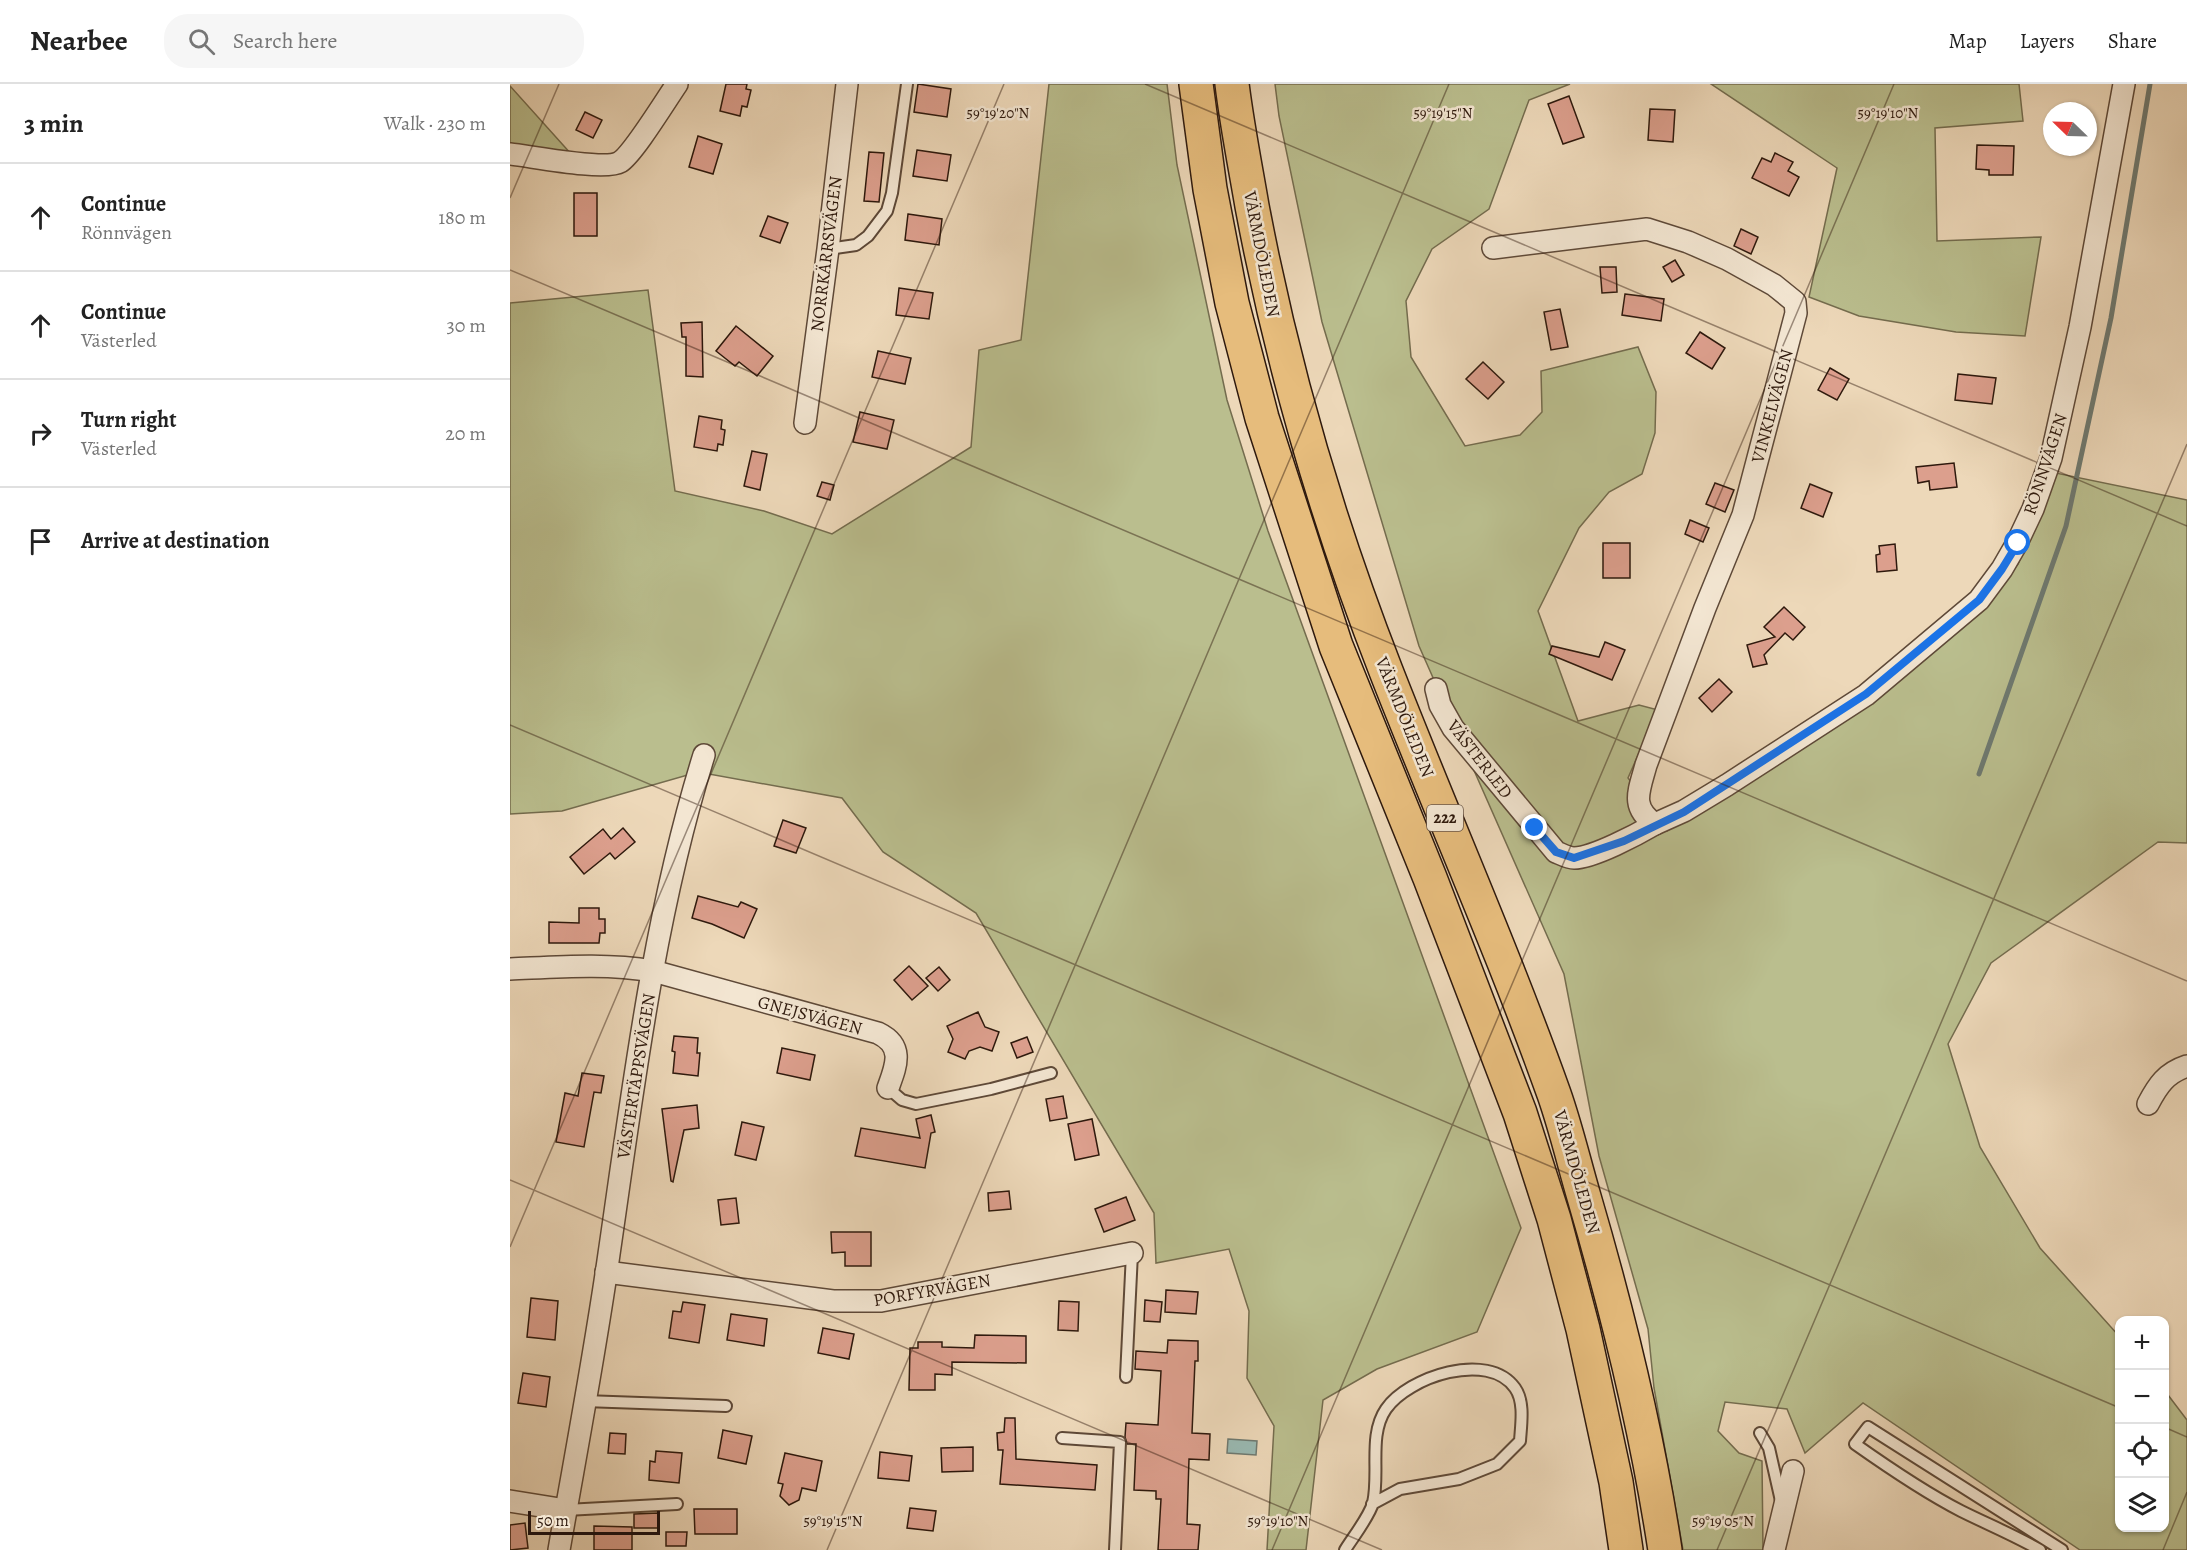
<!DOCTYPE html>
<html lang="en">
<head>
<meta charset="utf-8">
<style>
	body { margin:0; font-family:Alegreya,serif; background:#f6f6f6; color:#222 }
	.controls { position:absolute; right:18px; bottom:18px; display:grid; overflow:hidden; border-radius:12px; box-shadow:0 2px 4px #0004 }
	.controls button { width:54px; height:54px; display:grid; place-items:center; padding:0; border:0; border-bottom:2px solid #e0e0e0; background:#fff; color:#222; font:30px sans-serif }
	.compass { position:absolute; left:1533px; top:18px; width:54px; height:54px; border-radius:50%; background:#fff; box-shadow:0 2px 4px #0004; rotate:293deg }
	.scale { position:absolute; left:18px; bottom:15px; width:132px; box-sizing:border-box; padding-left:6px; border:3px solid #2e190d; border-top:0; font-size:16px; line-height:21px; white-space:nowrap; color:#2e190d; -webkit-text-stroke:4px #f3e6d2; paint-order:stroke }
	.stop { position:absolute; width:18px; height:18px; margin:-14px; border:4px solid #1a73e8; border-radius:50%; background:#fff }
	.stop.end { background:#1a73e8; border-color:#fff; box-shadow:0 2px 6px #0008 }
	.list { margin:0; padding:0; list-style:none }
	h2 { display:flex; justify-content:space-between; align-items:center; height:78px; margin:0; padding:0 24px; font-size:26px }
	h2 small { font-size:20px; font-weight:400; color:#767676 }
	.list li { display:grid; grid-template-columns:39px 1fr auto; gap:18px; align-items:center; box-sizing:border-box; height:108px; padding:0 24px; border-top:2px solid #e0e0e0 }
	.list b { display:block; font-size:22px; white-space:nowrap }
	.list p { margin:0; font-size:20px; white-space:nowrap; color:#767676 }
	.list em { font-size:20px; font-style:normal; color:#767676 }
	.icon { flex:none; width:33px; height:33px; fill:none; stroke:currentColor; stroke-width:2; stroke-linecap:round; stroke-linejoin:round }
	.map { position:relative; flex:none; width:1677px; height:1466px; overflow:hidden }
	header { display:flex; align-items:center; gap:36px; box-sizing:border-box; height:84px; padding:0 30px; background:#fff; border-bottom:2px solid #e0e0e0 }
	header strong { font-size:28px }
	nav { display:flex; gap:33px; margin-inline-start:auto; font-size:21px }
	.search { width:420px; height:54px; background:#f6f6f6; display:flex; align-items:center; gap:15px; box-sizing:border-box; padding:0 21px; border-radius:24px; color:#767676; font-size:22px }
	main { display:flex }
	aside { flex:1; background:#fff }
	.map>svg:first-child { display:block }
	.green { fill:#babe8e; stroke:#746c4e; stroke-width:1.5 }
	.water { fill:#99b9b2; stroke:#6e7970; stroke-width:1.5 }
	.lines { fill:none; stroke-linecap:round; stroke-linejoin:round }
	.stream { stroke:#6e7970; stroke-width:5 }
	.building { fill:#dc9f8d; stroke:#2e190d; stroke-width:1.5 }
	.lane-casing { stroke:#5e4938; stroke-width:14 }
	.street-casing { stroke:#5e4938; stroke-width:24 }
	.highway-casing { stroke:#2e190d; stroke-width:36 }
	.lane { stroke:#f3e6d2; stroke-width:10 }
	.street { stroke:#f3e6d2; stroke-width:21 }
	.highway { stroke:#e6bc7c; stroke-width:33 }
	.route { stroke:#1a73e8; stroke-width:8 }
	.ticks { fill:none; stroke:#2e190d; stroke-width:1.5; stroke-opacity:0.45 }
	.labels { text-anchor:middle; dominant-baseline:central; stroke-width:5; stroke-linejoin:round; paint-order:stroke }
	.shield { fill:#f3e6d2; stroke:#695648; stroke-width:1.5 }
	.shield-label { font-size:16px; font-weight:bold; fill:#2e190d }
	.street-label { font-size:18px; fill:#2e190d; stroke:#f3e6d2 }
	.ticks-label { font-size:15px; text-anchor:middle; fill:#2e190d; stroke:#f3e6d2; stroke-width:5; stroke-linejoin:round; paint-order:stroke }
</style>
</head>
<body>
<header>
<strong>Nearbee</strong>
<div class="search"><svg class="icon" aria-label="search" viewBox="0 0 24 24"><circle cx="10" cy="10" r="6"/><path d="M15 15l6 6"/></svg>Search here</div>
<nav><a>Map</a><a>Layers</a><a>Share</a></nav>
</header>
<main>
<aside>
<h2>3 min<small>Walk · 230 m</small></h2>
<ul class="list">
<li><svg class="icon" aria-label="ahead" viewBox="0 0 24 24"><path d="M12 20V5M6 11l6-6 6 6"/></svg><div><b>Continue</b><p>Rönnvägen</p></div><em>180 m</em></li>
<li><svg class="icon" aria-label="ahead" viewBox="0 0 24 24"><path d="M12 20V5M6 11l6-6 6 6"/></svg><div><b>Continue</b><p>Västerled</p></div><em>30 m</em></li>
<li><svg class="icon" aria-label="right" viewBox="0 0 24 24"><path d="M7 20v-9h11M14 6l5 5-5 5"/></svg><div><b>Turn right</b><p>Västerled</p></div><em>20 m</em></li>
<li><svg class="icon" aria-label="arrive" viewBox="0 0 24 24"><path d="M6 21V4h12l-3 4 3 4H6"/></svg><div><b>Arrive at destination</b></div></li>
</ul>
</aside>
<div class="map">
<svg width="1677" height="1466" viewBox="0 0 1677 1466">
	<rect width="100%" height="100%" fill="#edd8b9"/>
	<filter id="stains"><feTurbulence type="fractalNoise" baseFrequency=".00333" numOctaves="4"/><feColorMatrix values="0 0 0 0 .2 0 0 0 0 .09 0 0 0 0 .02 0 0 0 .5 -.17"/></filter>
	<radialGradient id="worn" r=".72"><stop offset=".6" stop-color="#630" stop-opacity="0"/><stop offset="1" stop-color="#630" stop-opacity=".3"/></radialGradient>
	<g class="green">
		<polygon points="539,0 657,0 667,81 717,316 758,447 1011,1144 967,1248 867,1285 813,1316 796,1466 757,1466 764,1342 737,1294 739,1227 719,1165 646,1179 644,1129 466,829 373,768 332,714 188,688 52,727 0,730 0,219 138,206 165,407 254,427 322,450 461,363 469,266 511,256"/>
		<polygon points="765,0 1060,0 1019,16 979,125 922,165 896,217 901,273 955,362 1010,351 1032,328 1031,287 1128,263 1146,308 1145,349 1132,390 1099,408 1069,444 1028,527 1068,637 1129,621 1148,626 1118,694 1157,747 1335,633 1462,533 1508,480 1546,389 1677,416 1677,759 1648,758 1481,879 1438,960 1470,1063 1530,1164 1609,1252 1610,1444 1654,1444 1655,1307 1677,1336 1677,1466 1570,1466 1353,1319 1295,1369 1277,1325 1215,1318 1208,1347 1229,1369 1252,1377 1253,1466 1173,1466 1144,1304 1138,1245 1089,1072 1054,890 909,562 812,238 769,32"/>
		<polygon points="1201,0 1509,0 1513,37 1425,44 1427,157 1531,153 1515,252 1446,248 1349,232 1299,213 1327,84"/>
		<polygon points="0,2 62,71 0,63"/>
	</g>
	<polygon class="water" points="718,1355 747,1357 746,1371 717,1369"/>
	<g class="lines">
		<polyline class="stream" points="1469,690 1556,442 1601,234 1640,0"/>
	</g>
	<g class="building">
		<polygon points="216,0 237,0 236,5 241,6 237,23 232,22 230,32 210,27"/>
		<polygon points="408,0 441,5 437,33 404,28"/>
		<polygon points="1059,12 1074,53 1053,60 1038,20"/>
		<polygon points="1140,25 1165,26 1163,58 1138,56"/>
		<polygon points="75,28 92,36 83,54 66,46"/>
		<polygon points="188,52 212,60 203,90 179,83"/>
		<polygon points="1467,61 1504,62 1503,91 1479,91 1479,86 1466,85"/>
		<polygon points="407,66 441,71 437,97 403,92"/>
		<polygon points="359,68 374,69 369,118 354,117"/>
		<polygon points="1265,69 1283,78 1278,87 1289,93 1279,112 1242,94 1252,74 1261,78"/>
		<rect x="64" y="109" width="23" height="43"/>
		<polygon points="398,130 432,135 429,161 395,156"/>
		<polygon points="258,132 278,139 270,159 250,152"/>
		<polygon points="1231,145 1248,153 1241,170 1224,162"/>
		<polygon points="1165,176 1174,191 1162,198 1153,183"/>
		<polygon points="1090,183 1106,183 1107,208 1092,209"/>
		<polygon points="389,204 423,209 419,235 386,231"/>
		<polygon points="1115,210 1154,215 1151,237 1112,231"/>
		<polygon points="1050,225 1058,263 1041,266 1034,228"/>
		<polygon points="192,238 193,293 176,292 176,253 172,253 171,239"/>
		<polygon points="226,242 263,272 247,292 229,278 225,282 206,267"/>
		<polygon points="1190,248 1215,264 1202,285 1176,269"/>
		<polygon points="368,267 401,274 395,300 362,293"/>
		<polygon points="973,278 994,298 978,315 956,295"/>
		<polygon points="1320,284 1339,295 1327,316 1308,306"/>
		<polygon points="1448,290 1486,294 1482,320 1445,316"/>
		<polygon points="350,328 384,336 377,365 343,358"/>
		<polygon points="189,332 212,336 211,345 215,346 213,361 208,360 207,367 184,363"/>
		<polygon points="242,367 257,370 250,406 234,402"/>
		<polygon points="1444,379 1447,403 1420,406 1419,397 1408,399 1406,383"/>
		<polygon points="312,398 324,401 320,416 307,412"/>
		<polygon points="1205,399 1224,406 1215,428 1196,420"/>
		<polygon points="1300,400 1322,409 1313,433 1291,424"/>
		<polygon points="1180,436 1199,444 1193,458 1175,450"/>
		<rect x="1093" y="459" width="27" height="35"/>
		<polygon points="1385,460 1387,486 1367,488 1366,471 1370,470 1369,462"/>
		<polygon points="1274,523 1295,543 1283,556 1275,549 1254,571 1257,580 1243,583 1237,561 1265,553 1254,543"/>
		<polygon points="1095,558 1115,566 1102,596 1039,570 1042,562 1089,573"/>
		<polygon points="1209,595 1222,608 1202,628 1189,614"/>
		<polygon points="273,736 296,744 286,769 264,762"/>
		<polygon points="113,744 125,758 105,775 100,769 74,790 60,773 93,745 101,755"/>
		<polygon points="188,812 228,823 231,818 247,825 234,854 202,840 182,834"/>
		<polygon points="69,824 89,824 89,835 95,835 95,849 90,849 89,859 39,859 39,838 69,839"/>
		<polygon points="399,882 418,902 402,916 384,896"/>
		<polygon points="429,883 440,896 428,907 416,894"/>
		<polygon points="468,928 475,943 489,948 482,967 470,963 459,967 455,975 438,968 443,955 437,942"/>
		<polygon points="164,952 188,954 187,969 190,969 188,992 163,989 165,968 162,967"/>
		<polygon points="517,953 523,968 507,974 501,959"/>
		<polygon points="272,964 305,971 300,996 267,989"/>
		<polygon points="72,989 94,992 91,1009 84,1008 74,1063 46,1058 55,1009 68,1012"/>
		<polygon points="553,1012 557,1034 540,1037 536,1015"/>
		<polygon points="187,1021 189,1044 174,1046 163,1098 161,1097 152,1025"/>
		<polygon points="421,1031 425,1048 421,1049 415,1084 345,1072 351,1044 410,1054 406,1035"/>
		<polygon points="582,1035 589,1071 565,1076 558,1040"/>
		<polygon points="232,1038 254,1043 246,1076 225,1071"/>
		<polygon points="499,1107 501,1125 479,1127 478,1109"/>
		<polygon points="616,1113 625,1136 594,1148 585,1125"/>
		<polygon points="226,1114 229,1139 211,1141 208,1116"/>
		<polygon points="321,1148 361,1148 361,1182 335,1182 335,1168 322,1169"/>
		<polygon points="656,1206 688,1208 686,1230 655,1228"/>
		<polygon points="21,1214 48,1217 45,1256 17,1253"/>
		<polygon points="635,1216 652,1218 650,1238 634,1237"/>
		<polygon points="549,1217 569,1218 568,1247 548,1246"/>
		<polygon points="173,1218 195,1221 189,1259 159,1254 163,1227 171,1228"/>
		<polygon points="221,1230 257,1235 254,1262 217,1256"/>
		<polygon points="313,1244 344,1250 339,1275 308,1269"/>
		<polygon points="465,1251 516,1252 516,1279 442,1278 442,1291 425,1290 425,1306 399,1306 400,1264 408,1264 408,1258 432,1258 432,1263 464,1264"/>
		<polygon points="658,1256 688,1257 688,1277 685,1277 682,1349 700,1350 699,1376 679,1375 677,1440 690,1441 688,1466 648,1466 651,1415 646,1415 646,1407 624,1406 626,1360 617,1360 615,1353 616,1339 648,1341 651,1287 625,1285 626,1267 657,1269"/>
		<polygon points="13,1289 40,1293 36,1323 8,1319"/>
		<polygon points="495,1334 505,1334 506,1375 587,1381 585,1406 490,1400 493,1366 488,1366 487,1349 494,1348"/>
		<polygon points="213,1346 242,1352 236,1380 208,1374"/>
		<polygon points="100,1349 116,1350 115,1370 98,1369"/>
		<polygon points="463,1363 463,1387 432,1388 431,1364"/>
		<polygon points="146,1367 172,1369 169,1399 139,1396 140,1377 145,1378"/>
		<polygon points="370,1368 402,1372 399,1397 368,1394"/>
		<polygon points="275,1369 312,1377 306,1407 292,1404 289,1416 279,1421 270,1412 273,1400 268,1399"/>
		<polygon points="400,1424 426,1427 423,1447 397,1444"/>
		<polygon points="184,1425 227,1425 227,1450 185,1450"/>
		<polygon points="149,1429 149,1444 124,1444 124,1430"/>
		<polygon points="15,1439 18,1464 0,1466 0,1441"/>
		<polygon points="84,1442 122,1443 122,1466 84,1466"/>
		<polygon points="156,1448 177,1448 176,1462 156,1462"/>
	</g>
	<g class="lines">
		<defs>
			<g id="lane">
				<polyline points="318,165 346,161 358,152 377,127 382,109 397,0"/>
				<polyline points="378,1004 392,1016 406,1020 481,1005 541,989"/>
				<polyline points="616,1293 622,1169"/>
				<polyline points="74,1317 216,1322"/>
				<polyline points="1250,1349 1259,1364 1271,1417"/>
				<polyline points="552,1354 610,1358 605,1466"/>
				<polyline points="56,1426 167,1420"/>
				<path d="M835 1466C843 1453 859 1433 863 1419 870 1389 858 1351 876 1325 898 1293 978 1266 1005 1304 1015 1318 1011 1341 1010 1357L987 1380 949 1395 890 1405 862 1420"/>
				<path d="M1530 1466C1504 1451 1477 1440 1451 1427 1414 1408 1379 1384 1345 1360L1358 1343 1552 1466"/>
			</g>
			<g id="street">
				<path d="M0 70C20 72 95 87 110 78 123 70 156 16 167 0"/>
				<path d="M983 164 1137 145 1178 158 1217 175 1264 201 1285 218 1286 229 1233 431 1195 524 1136 681C1129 707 1120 723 1145 740L1174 727 1217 701 1356 611 1469 516 1492 485 1507 459 1523 425 1541 374 1570 243 1614 0"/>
				<polyline points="295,339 318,165 337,0"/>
				<path d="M926 605 930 621 943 644 1046 768C1051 770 1058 774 1064 774 1083 774 1128 750 1145 740"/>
				<path d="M0 885C48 883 95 879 143 887L368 949C395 962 386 982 378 1004"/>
				<path d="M1638 1020C1648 1001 1656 989 1677 982"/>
				<polyline points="96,1188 323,1217 371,1217 622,1169"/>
				<polyline points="0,1417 56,1426"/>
				<path d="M49 1466C66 1368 85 1269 99 1170 123 1005 144 831 194 671"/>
				<polyline points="1264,1466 1283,1387"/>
			</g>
			<g id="highway">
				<polyline points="686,0 700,105 722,219 752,334 826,562 920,794 1010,1029 1044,1135 1073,1245 1106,1398 1116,1466"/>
				<path d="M722 0C727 41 735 81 742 122 772 281 817 436 876 587 931 728 993 867 1044 1010 1056 1044 1064 1079 1074 1113 1108 1229 1137 1347 1155 1466"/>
			</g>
		</defs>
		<use href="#lane" class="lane-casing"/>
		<use href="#street" class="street-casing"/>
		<use href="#highway" class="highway-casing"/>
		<use href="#lane" class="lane"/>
		<use href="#street" class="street"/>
		<use href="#highway" class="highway"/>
	</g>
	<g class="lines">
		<polyline class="route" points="1025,744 1046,768 1064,774 1114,757 1174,728 1356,610 1469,516 1492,485 1508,459"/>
	</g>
	<path class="ticks" d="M635 0 1677 442M0 114 49 0M0 186 1677 897M0 641 1610 1324M0 1096 872 1466M0 1163 494 0M1654 1343 1677 1353M317 1466 939 0M762 1466 1384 0M1207 1466 1677 360M1653 1466 1677 1408"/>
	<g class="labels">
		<rect class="shield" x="917" y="721" width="36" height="26" rx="4.5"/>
		<g class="shield-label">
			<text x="935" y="734">222</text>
		</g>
		<g class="street-label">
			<text transform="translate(316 170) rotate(-83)">NORRKÄRRSVÄGEN</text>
			<text transform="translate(752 170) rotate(79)">VÄRMDÖLEDEN</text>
			<text transform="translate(1262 322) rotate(-75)">VINKELVÄGEN</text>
			<text transform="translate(1535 380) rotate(-72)">RÖNNVÄGEN</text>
			<text transform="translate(895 633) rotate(68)">VÄRMDÖLEDEN</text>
			<text transform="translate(970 675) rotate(52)">VÄSTERLED</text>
			<text transform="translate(300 931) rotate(15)">GNEJSVÄGEN</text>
			<text transform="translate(126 992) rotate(-81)">VÄSTERTÄPPSVÄGEN</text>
			<text transform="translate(1067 1088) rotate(74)">VÄRMDÖLEDEN</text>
			<text transform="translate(422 1206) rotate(-10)">PORFYRVÄGEN</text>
		</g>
	</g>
	<g class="ticks-label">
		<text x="488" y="34">59°19'20"N</text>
		<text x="933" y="34">59°19'15"N</text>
		<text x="1378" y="34">59°19'10"N</text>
		<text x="323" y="1442">59°19'15"N</text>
		<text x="768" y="1442">59°19'10"N</text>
		<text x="1213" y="1442">59°19'05"N</text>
	</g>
	<rect width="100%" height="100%" filter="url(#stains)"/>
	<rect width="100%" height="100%" fill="url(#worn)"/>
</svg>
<div class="controls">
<button>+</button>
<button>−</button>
<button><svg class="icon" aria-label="locate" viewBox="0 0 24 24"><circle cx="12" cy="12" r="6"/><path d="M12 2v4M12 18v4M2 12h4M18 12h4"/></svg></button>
<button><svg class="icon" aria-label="layers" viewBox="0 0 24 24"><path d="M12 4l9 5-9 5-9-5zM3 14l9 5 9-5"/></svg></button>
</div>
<svg class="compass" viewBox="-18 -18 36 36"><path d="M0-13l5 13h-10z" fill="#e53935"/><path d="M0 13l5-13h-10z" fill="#767676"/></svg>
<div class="scale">50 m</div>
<div class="stop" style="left:1508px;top:459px"></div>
<div class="stop end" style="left:1025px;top:744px"></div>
</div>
</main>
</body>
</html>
